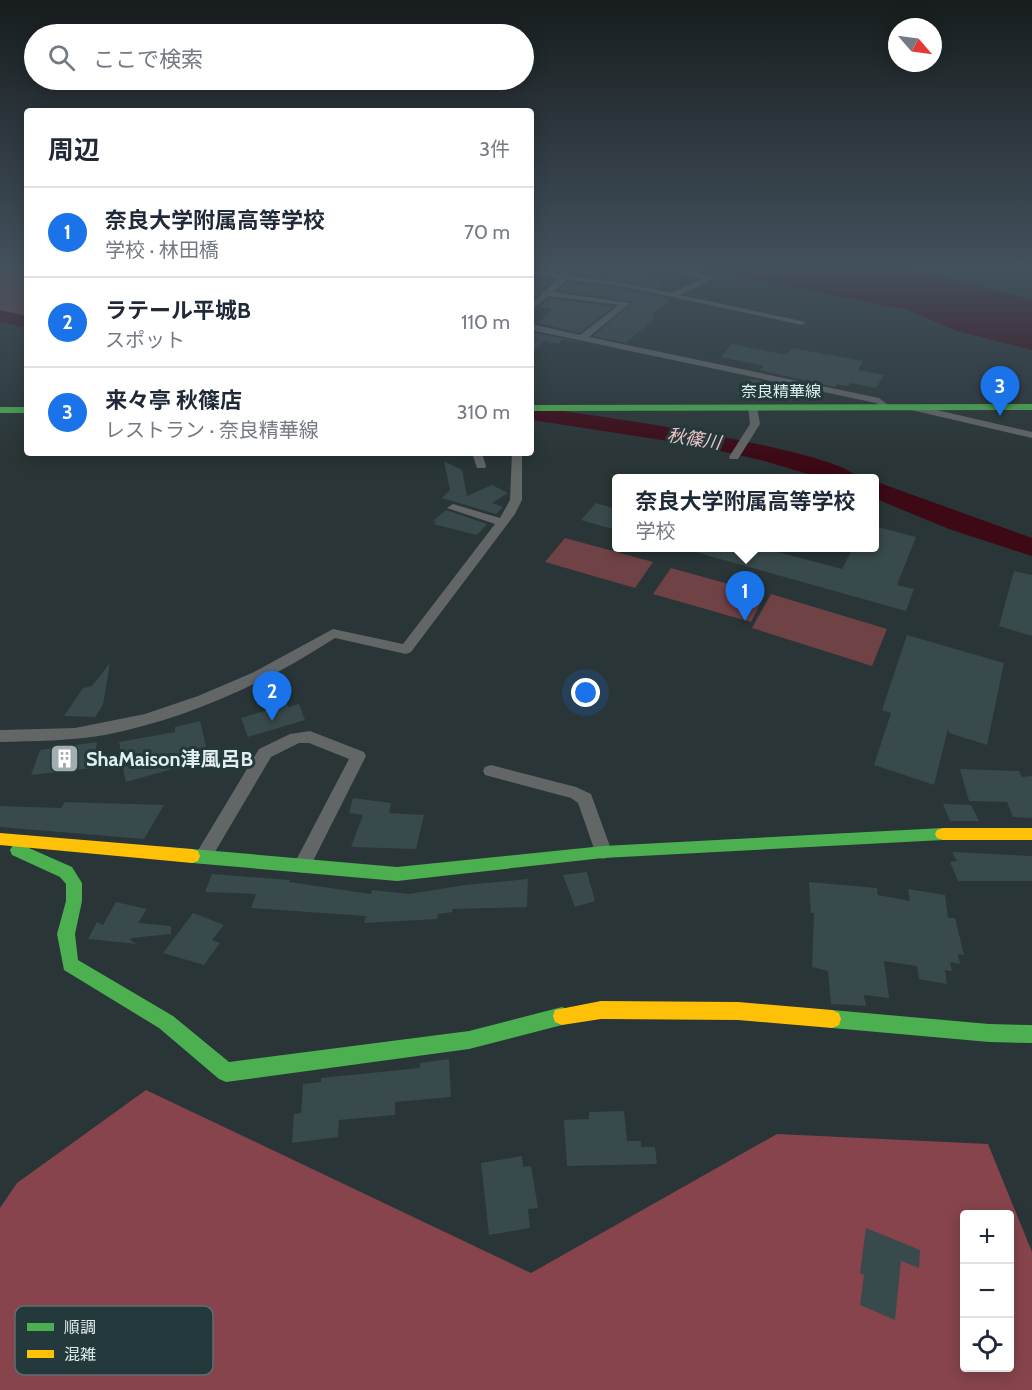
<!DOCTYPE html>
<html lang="ja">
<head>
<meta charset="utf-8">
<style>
	body { margin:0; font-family:Cabin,"Noto Sans JP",sans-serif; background:#f2f2f3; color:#1f2937 }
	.controls { position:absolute; right:18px; bottom:18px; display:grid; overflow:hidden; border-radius:6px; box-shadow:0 3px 15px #0003 }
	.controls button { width:54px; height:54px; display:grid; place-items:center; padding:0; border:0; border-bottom:2px solid #e0e1e3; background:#fff; color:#1f2937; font:30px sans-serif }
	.compass { position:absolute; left:888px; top:18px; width:54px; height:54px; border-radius:50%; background:#fff; box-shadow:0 3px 15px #0003; rotate:118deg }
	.you { position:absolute; left:586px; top:693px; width:21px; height:21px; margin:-15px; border:4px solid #fff; border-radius:50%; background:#1a73e8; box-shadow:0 0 0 9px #1a73e833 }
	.badge { display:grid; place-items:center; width:39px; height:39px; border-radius:50%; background:#1a73e8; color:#fff; font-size:20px; font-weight:700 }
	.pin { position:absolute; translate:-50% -50px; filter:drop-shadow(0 2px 3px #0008) }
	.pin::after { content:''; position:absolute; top:32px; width:21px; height:18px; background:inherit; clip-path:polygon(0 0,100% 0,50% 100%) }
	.popup { position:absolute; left:612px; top:474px; width:267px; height:78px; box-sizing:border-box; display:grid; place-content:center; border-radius:6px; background:#fff; filter:drop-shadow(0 2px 4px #0005); font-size:20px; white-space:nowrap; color:#747a83 }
	.popup b { font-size:22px; color:#1f2937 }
	.popup::after { content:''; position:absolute; left:50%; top:100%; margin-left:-12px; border:12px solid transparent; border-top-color:#fff }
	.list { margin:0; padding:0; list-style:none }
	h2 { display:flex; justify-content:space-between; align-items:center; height:78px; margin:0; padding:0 24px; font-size:26px }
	h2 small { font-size:20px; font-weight:400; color:#747a83 }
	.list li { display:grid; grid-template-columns:39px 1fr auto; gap:18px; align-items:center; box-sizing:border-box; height:90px; padding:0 24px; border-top:2px solid #e0e1e3 }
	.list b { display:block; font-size:22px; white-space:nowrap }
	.list p { margin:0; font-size:20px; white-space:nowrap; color:#747a83 }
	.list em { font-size:20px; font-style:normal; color:#747a83 }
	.icon { flex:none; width:33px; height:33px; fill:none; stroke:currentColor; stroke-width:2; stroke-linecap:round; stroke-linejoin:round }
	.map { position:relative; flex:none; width:1032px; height:1390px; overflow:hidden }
	.search { position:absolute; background:#fff; box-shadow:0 3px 15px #0003; left:24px; top:24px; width:510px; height:66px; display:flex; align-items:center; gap:15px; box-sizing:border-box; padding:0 21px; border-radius:33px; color:#747a83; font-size:22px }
	.panel { position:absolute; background:#fff; box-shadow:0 3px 15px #0003; left:24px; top:108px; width:510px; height:348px; border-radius:6px }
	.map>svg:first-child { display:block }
	.green { fill:#6f4246 }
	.forest { fill:#87444c; fill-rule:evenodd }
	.water { fill:#3c0915 }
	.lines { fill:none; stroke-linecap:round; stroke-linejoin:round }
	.river { fill:#3c0915; fill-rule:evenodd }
	.building { fill:#384a4b }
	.street { fill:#626666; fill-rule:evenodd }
	.fast { fill:#4caf50; fill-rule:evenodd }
	.slow { fill:#ffc107; fill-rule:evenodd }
	.labels { text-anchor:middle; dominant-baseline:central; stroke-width:6; stroke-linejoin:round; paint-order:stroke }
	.far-street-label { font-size:16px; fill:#e1edef; stroke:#23393c }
	.far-water-label { font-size:18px; font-style:italic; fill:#f1c1c4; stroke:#23393c }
	.poi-label { font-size:20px; font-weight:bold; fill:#e1edef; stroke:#23393c; text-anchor:start }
	.key { fill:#23393c; stroke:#5c6f72; stroke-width:1.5 }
	.key-label { font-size:16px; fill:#e1edef }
</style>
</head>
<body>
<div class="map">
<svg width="1032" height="1390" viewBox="0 0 1032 1390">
	<rect width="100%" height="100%" fill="#293536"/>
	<g class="green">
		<polygon points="0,264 27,264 27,319 0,312"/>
		<polygon points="565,538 653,562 635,588 545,562"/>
		<polygon points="671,568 765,594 751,622 653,594"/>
		<polygon points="771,594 887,629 872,666 752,628"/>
	</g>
	<path class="forest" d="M146 1090 531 1273 777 1134 988 1144 1032 1252V1390H0V1208L17 1183ZM964 1214H1010V1368H964Z"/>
	<polygon class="water" points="874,264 906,267 1032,300 1032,350 957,331 908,310 679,265"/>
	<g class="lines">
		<g class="river">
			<polygon points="0,310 27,316 27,328 0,322"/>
			<path d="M540 408C587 414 838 449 858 478H821L761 460 694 445 532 420V410Z"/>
			<polygon points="874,481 1032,538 1032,556 949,529 874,498"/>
		</g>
	</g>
	<g class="building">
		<polygon points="581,264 639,264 631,271 665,279 657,283 662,284 657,288 572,273"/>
		<polygon points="534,277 554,280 539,289 539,294 531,301 531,279"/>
		<polygon points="568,282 626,289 670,299 652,316 655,318 626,343 594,336 632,302 558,290"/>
		<polygon points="550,298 613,307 579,333 538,323 553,309 538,307"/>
		<polygon points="531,332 584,343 563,340 558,344 544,341 531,354"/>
		<polygon points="732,344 786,355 792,348 863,361 858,370 884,375 876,388 850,383 848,386 837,384 835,387 759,370 764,366 721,357"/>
		<polygon points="751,379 782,385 770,400 737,393"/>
		<polygon points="444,461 462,470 467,496 492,485 508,493 492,503 503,507 496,514 442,498 450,490"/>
		<polygon points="596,503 616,509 616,530 581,520"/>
		<polygon points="446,510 487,524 477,535 433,524 437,522 433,521"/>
		<polygon points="874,526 916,537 897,585 914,589 906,611 695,552 696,548 775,548 774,551 842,569 853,548 874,548"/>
		<polygon points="1014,571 1032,575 1032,636 999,626"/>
		<polygon points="907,635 1004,663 987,745 949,733 948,729 934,785 874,765 891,713 882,710"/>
		<polygon points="110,663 103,705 95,717 64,716 83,688 92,686"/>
		<polygon points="287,704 288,707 299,704 305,720 248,737 241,718"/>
		<polygon points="200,721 209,759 126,782 123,769 127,764 123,764 119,742 175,732 175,727"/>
		<polygon points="97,742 93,768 31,775 40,750"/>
		<polygon points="960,769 1019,771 1022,777 1032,776 1032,818 1013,817 1007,802 969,801"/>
		<polygon points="353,798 391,803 389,813 424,815 416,849 351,847 363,815 349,813"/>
		<polygon points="65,802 164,805 144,839 0,827 0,806 61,808"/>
		<polygon points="943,804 971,805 979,821 950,821"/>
		<polygon points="952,852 1032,856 1032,881 958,881 950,862 957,861"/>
		<polygon points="587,872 595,901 575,907 563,875"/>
		<polygon points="212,874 290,880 289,882 371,894 372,890 409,894 465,885 528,879 527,907 452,909 453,912 438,914 437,919 364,923 366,916 251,908 256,894 205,892"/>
		<polygon points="809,882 877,888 878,895 910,901 908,889 945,895 948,918 955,918 964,955 958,954 960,964 950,962 952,971 945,970 947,984 919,979 917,966 884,961 889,998 864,995 866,1006 831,1004 828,971 812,967 814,913 811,913"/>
		<polygon points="116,902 147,909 138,923 171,926 171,934 132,938 130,940 137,944 88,939 97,922 103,925"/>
		<polygon points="193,913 224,925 212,940 220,943 204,965 163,953"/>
		<polygon points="449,1059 451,1097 395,1102 395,1115 339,1120 338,1137 292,1143 294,1114 301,1113 303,1084 321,1082 321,1078 420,1068 420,1063"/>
		<polygon points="624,1111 627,1141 641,1141 641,1147 655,1147 657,1164 567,1166 564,1120 589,1119 589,1112"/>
		<polygon points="522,1156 523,1167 531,1166 538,1208 528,1209 530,1228 489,1235 481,1163"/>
		<polygon points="866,1228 920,1250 919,1268 901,1261 895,1320 860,1305 864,1275 860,1273"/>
	</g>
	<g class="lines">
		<g class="street">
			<polygon points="570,264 579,264 567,275 626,283 671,293 702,279 671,271 663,264 672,264 713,279 680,295 806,322 802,325 626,287 567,280 553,292 630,303 589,337 879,398 891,407 886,410 876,403 531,330 531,324 580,335 619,305 549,296 531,310 531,304 541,295 541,291 545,291 559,278 531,274 531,270 559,274"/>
			<polygon points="748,405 757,407 760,424 738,459 730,459 729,457 750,424"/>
			<polygon points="915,405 1032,432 1032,438 911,410 911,406"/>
			<polygon points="472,453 482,453 486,466 485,468 477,468"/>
			<path d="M512 453H522V500L515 514 411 652 406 654 335 638C266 683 187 719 105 735 70 741 35 741 0 742V730L75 728 145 714 198 696 252 673 333 629 403 644 495 524 447 508 453 504 500 518 510 500Z"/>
			<polygon points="310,731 364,752 366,756 308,871 302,873 296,871 293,866 349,759 309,743 299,743 271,757 209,862 203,864 197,862 194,857 197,852 259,749 290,734"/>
			<polygon points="491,765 576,787 591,794 612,852 609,857 603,859 597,857 578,803 571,798 485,775 483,771 485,767"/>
		</g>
		<g class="fast">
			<polygon points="1032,404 1032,410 531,411 531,405"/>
			<rect x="0" y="407" width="27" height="6"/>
			<polygon points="943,828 949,830 951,834 949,838 943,840 603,858 397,881 192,863 186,861 184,856 186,851 192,849 397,867 603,846"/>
			<path d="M26 835 32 837 34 841 29 848 72 867 82 883V901L75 934 78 960 173 1016 229 1062 469 1031 562 1007 569 1010 571 1016 569 1022 562 1025 469 1049 226 1082 219 1079 159 1028 64 970 57 934 66 901V884L60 877 12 855 10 850C14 843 18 837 26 835Z"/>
			<polygon points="832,1010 989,1024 1032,1025 1032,1043 989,1042 832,1028 825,1025 823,1019 825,1013"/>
		</g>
		<g class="slow">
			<polygon points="943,828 1032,828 1032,840 943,840 937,838 935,834 937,830"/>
			<polygon points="0,833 192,849 198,851 200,856 198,861 192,863 0,845"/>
			<polygon points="601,1001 738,1002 832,1010 839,1013 841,1019 839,1025 832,1028 738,1020 601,1019 562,1025 555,1022 553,1016 555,1010"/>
		</g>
	</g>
	<linearGradient id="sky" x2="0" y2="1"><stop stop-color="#171d1e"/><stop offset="0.58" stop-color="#43515d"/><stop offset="1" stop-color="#43515d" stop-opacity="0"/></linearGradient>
	<rect width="1032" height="459" fill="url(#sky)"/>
	<defs>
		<symbol id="building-square" viewBox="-11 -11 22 22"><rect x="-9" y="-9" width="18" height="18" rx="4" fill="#a1adae" stroke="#23393c"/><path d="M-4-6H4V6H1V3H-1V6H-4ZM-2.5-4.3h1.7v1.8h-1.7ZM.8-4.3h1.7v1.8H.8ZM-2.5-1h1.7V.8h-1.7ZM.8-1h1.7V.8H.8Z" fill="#fff"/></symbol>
	</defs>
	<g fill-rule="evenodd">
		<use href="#building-square" x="48" y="742" width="33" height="33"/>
	</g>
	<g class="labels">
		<g class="far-street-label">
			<text x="781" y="391">奈良精華線</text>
		</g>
		<g class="far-water-label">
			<text transform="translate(694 439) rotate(9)">秋篠川</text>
		</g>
		<g class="poi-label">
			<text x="86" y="759">ShaMaison津風呂B</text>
		</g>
	</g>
	<rect x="15" y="1306" width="198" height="69" rx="9" class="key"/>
	<rect x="27" y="1323" width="27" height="8" fill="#4caf50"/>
	<rect x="27" y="1350" width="27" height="8" fill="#ffc107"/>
	<g class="key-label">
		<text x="64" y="1333">順調</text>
		<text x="64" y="1360">混雑</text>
	</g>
</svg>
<div class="controls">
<button>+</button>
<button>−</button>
<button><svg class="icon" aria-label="locate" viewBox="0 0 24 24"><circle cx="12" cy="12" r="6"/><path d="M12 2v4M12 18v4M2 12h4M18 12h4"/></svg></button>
</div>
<svg class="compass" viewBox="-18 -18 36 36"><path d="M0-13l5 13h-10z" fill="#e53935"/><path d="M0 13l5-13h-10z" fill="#747a83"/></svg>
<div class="you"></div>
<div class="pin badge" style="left:745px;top:621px">1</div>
<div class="popup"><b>奈良大学附属高等学校</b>学校</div>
<div class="pin badge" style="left:272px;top:721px">2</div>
<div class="pin badge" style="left:1000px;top:416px">3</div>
<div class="search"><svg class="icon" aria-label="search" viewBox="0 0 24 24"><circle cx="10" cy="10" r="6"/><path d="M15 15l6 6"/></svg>ここで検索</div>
<section class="panel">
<h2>周辺<small>3件</small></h2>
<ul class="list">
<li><span class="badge">1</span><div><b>奈良大学附属高等学校</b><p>学校 · 林田橋</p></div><em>70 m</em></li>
<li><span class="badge">2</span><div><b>ラテール平城B</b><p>スポット</p></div><em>110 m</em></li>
<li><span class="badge">3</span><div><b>来々亭 秋篠店</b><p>レストラン · 奈良精華線</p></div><em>310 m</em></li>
</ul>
</section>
</div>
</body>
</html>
